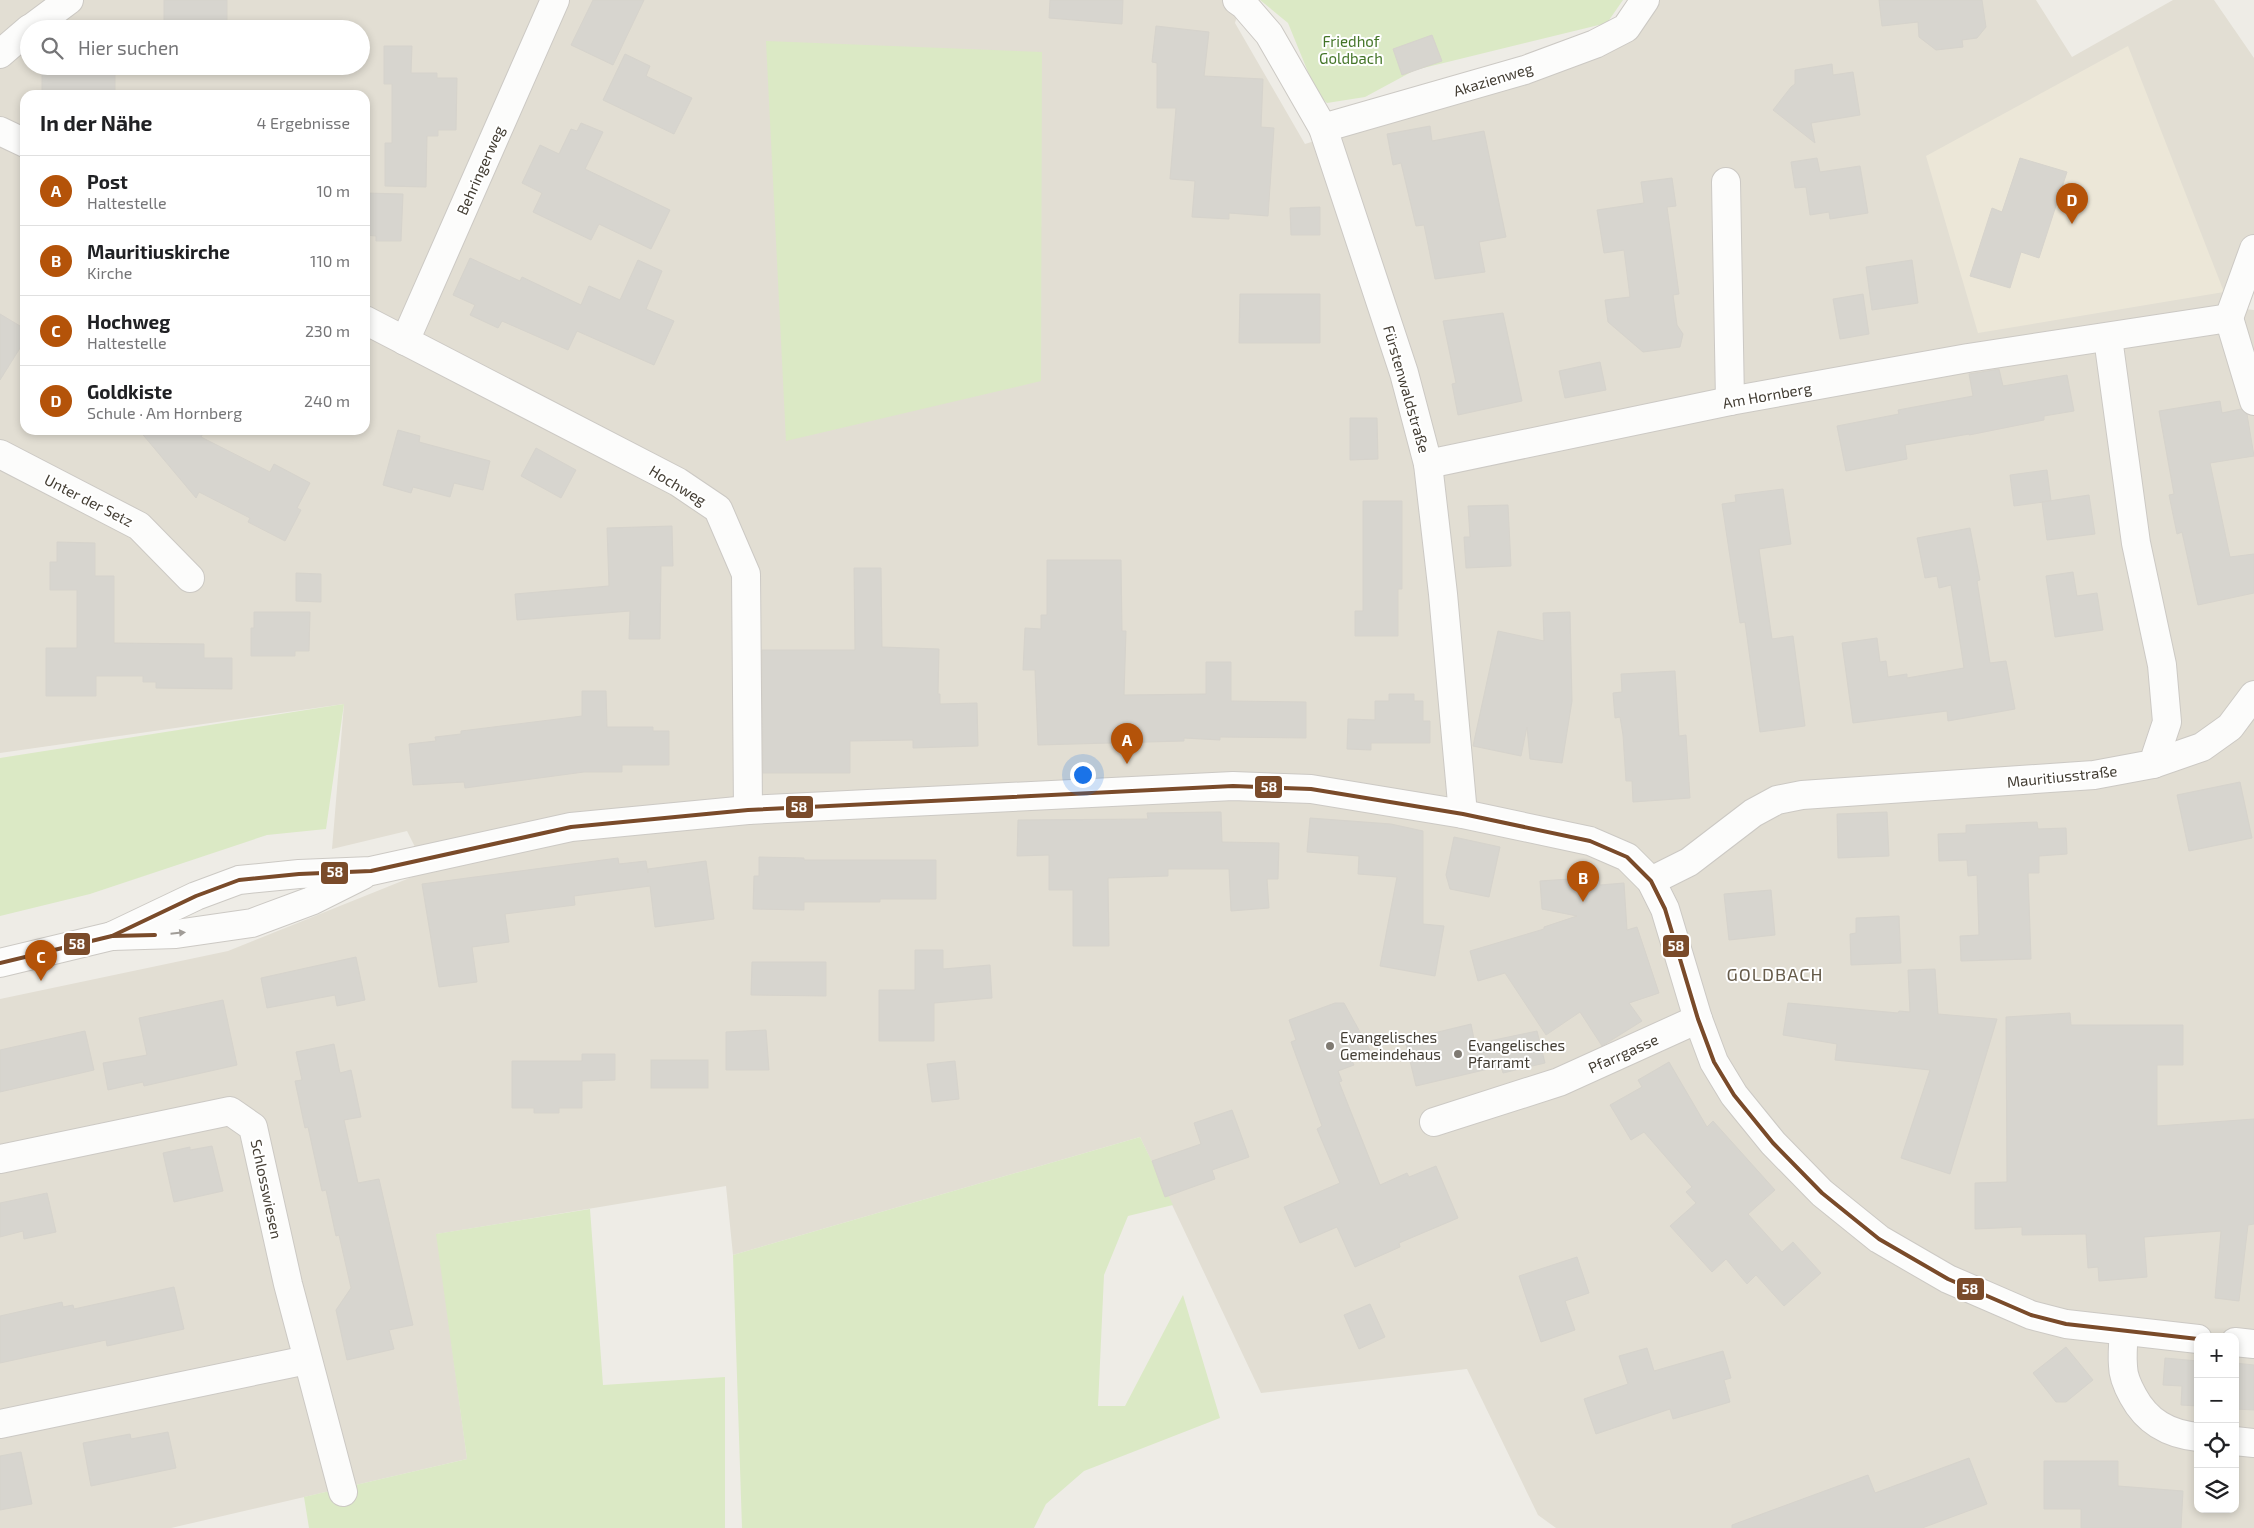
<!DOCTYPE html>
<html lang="de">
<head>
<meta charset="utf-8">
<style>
	body { margin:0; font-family:"Exo 2",sans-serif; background:#f2f2f2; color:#202124 }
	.controls { position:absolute; right:15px; bottom:15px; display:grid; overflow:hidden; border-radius:10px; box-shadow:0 2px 8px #0003 }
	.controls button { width:45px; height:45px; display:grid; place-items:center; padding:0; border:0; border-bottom:1px solid #e0e0e0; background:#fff; color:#202124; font:25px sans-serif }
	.you { position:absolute; left:1082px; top:774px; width:18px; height:18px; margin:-12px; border:4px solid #fff; border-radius:50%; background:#1a73e8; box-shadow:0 0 0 8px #1a73e833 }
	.badge { display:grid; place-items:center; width:32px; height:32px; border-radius:50%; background:#b45309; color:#fff; font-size:16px; font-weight:700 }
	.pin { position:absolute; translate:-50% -41px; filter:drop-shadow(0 1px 2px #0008) }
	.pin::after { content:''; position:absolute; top:26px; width:18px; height:15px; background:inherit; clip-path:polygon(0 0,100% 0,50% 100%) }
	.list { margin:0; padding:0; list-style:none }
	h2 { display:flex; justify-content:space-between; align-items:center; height:65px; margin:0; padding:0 20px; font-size:21px }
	h2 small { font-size:16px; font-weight:400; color:#757577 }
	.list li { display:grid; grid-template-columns:32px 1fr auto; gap:15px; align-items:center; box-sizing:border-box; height:70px; padding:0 20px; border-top:1px solid #e0e0e0 }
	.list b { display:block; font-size:19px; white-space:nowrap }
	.list p { margin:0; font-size:16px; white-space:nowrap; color:#757577 }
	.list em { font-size:16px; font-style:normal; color:#757577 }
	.icon { flex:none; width:28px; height:28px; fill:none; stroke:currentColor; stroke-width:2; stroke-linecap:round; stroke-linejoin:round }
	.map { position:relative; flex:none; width:2254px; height:1528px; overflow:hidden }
	.search { position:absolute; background:#fff; box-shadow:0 2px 8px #0003; left:20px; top:20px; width:350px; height:55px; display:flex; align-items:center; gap:12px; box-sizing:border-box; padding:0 18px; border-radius:28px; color:#757577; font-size:19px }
	.panel { position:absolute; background:#fff; box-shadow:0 2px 8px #0003; left:20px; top:90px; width:350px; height:345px; border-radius:15px }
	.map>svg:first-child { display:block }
	.residential { fill:#e2ded3; fill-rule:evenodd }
	.education { fill:#ece7d8 }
	.green { fill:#dbe9c5 }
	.building { fill:#d7d5cf; stroke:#d6d3cc }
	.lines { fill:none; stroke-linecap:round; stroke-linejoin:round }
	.minor-casing { stroke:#ccc9c4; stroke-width:30 }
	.minor { stroke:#fcfcfb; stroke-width:28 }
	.bus-1-casing { stroke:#fff; stroke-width:8 }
	.bus-1 { stroke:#7a4b2a; stroke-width:4 }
	.oneway { fill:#a09c97 }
	.poi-dot { fill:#7f7a72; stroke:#fff; stroke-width:2 }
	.labels { text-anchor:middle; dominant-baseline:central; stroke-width:4; stroke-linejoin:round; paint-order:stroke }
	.park-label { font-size:15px; fill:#437427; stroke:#fff }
	.street-label { font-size:15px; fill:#433d33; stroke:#fff }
	.poi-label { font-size:15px; fill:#433d33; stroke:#fff; text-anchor:start }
	.quarter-label { font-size:18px; letter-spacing:1px; fill:#665b4a; stroke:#fff }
	.line-badge { stroke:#fff; stroke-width:2 }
	.badge-label { font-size:14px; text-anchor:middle; font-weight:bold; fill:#fff }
</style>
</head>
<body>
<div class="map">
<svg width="2254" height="1528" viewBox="0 0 2254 1528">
	<rect width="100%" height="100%" fill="#eeece6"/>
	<path class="residential" d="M0 0H1241L1235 23 1305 144 1476 90 1633 36 1649 0H2036L2072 57 2173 0H2214L2254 58V259L2236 308 2254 310V1528H1556L1538 1515 1467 1369 1261 1393 1140 1137 733 1255 726 1186 437 1234 467 1459 171 1528H0V999L228 951 427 871 407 831 332 849 344 704 0 753ZM29 29H361V66H29ZM25 95H365V430H25ZM2198 1337H2235V1509H2198Z"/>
	<polygon class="education" points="2128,46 2224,292 1978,333 1926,156"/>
	<g class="green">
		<polygon points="1260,0 1623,0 1607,23 1415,70 1365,97 1327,103 1317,94 1288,23"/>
		<polygon points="766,41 1042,52 1041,381 786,441"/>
		<polygon points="344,704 326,829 267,835 90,894 0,916 0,758"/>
		<polygon points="1140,1137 1173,1205 1128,1216 1104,1275 1098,1406 1125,1406 1183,1295 1220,1418 1084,1471 1046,1504 1034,1528 742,1528 733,1255"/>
		<polygon points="590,1209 603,1385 725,1377 725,1528 309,1528 304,1497 467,1459 436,1234"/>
	</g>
	<g class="building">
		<polygon points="164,0 227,0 227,26 210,26 210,29 164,29"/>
		<polygon points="593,0 644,0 613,65 571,45"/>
		<polygon points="1050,0 1123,0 1122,24 1049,18"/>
		<polygon points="1879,0 1982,0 1986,27 1977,38 1962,40 1963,47 1936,50 1919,37 1918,22 1882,26"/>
		<polygon points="1156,26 1209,32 1204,76 1263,79 1261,127 1274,128 1268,216 1229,213 1229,219 1192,217 1195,181 1170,179 1176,108 1157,108 1157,63 1152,62"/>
		<polygon points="1432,35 1442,61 1402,75 1393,49"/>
		<polygon points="384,46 412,46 411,73 437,73 437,78 457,78 456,130 438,130 438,136 427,136 426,187 385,186 385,143 392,143 392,84 384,84"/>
		<polygon points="625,54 650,66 646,76 692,98 674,134 603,100"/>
		<polygon points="1832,64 1833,75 1853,72 1860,115 1811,123 1815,143 1773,110 1791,87 1795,84 1795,70"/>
		<polygon points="42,66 80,66 80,71 115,71 115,95 42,95"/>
		<polygon points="581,123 603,132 585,169 670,210 651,249 599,224 591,240 533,212 542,193 522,183 540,145 559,154 571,129 577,131"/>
		<polygon points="1430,126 1432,141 1484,131 1506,237 1479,242 1485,272 1435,279 1424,225 1416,226 1401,163 1393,165 1387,134"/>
		<polygon points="1817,158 1820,172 1860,166 1868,213 1830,219 1829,212 1810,215 1806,187 1795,188 1791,162"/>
		<polygon points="2020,158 2067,172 2039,258 2021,252 2010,288 1970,276 1992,208 2002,212"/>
		<polygon points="1672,178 1676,206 1667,207 1679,294 1673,295 1677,325 1683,334 1680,347 1643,352 1608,322 1605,300 1630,297 1624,250 1604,253 1597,210 1644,203 1641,182"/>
		<polygon points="365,193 403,194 401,241 376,241 376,236 365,235"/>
		<polygon points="1320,207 1320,235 1291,235 1290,208"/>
		<polygon points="470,258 520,281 522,277 581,305 589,286 620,300 638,260 662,271 646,309 674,321 654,365 577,331 568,350 502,321 498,328 470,315 475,305 453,295"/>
		<polygon points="1912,260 1918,303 1872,310 1866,267"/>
		<polygon points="1240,294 1320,294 1320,343 1239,343"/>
		<polygon points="1863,294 1869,334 1840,339 1833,299"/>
		<polygon points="1503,313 1522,401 1458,415 1452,384 1456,383 1443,321"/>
		<polygon points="0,314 25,329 25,340 0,380"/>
		<polygon points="1600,362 1606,390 1565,398 1559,371"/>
		<polygon points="1999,369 2003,386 2067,375 2074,411 2044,416 2044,420 1969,435 1969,434 1905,445 1907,459 1846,471 1837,426 1899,414 1898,410 1973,396 1969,374"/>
		<polygon points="2220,401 2222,413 2241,409 2247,414 2254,456 2210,463 2230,557 2254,554 2254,593 2198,605 2182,532 2177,534 2169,495 2174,494 2159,411"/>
		<polygon points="1350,418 1377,418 1378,459 1350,460"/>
		<polygon points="139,430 205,430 201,437 270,472 274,464 310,483 297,508 301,510 285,541 248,522 250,518 199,492 196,498"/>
		<polygon points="398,430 420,436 419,442 490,461 483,490 454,483 450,497 413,487 411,493 383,485"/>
		<polygon points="536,448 576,470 561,498 521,476"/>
		<polygon points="2047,470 2051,501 2014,506 2010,475"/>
		<polygon points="1783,489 1791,544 1759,549 1772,639 1793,636 1805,726 1760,732 1745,622 1740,623 1722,504 1736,502 1735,495"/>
		<polygon points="2089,495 2095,534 2047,540 2042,502"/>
		<polygon points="1363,501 1402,501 1402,589 1398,589 1398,636 1355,636 1355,611 1363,611"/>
		<polygon points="1508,505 1511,566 1466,568 1464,537 1470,537 1468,506"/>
		<polygon points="672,526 673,566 661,566 660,639 629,639 630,611 517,620 515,594 609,586 607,528"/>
		<polygon points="1970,528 1980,580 1977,581 1990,663 2006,661 2015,709 1948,721 1947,711 1853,723 1842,643 1877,638 1880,662 1886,661 1888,677 1907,674 1907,678 1964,668 1951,585 1939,588 1937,576 1925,578 1917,538"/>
		<polygon points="57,542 95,543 95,576 114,576 114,643 204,644 204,658 232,658 232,689 156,688 156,682 143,682 143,676 96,676 96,696 46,696 46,648 77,648 77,590 50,590 50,562 57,562"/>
		<polygon points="1047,560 1121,560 1122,631 1126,631 1124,695 1206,694 1206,662 1231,662 1231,701 1306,702 1306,738 1220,737 1220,740 1184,738 1184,741 1038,745 1035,670 1023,670 1025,628 1041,629 1041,615 1047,615"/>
		<polygon points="854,568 881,568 882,647 939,649 938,694 940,694 940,704 977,703 978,746 913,748 913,740 850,741 850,773 763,773 762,650 855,650"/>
		<polygon points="2073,572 2077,596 2097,593 2103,630 2055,637 2046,576"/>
		<polygon points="296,573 321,574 321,602 296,601"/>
		<polygon points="254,612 310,612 309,651 295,651 295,656 251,656 251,628 254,628"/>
		<polygon points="1570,612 1572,701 1562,763 1530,759 1527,727 1521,756 1473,746 1498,631 1544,641 1543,613"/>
		<polygon points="1675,671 1679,736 1686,735 1690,798 1633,802 1632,781 1626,781 1623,735 1620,717 1615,718 1613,693 1622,692 1621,674"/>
		<polygon points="582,691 606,691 607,727 653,727 653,731 669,731 669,765 622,765 622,772 584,772 465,788 464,782 413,785 409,744 436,741 435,737 461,734 461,731 582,716"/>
		<polygon points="1389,694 1414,694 1414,701 1423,701 1423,721 1430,721 1430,743 1371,743 1371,750 1347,749 1348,719 1375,720 1375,701 1389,701"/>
		<polygon points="2240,782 2252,838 2189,851 2177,795"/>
		<polygon points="1221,812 1222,842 1279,843 1278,879 1267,879 1269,908 1231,911 1229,869 1168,869 1168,876 1108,878 1109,946 1073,946 1073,890 1049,890 1049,855 1017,856 1018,820 1148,819 1147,813"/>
		<polygon points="1887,812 1889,856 1838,858 1837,814"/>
		<polygon points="1310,818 1391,824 1423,831 1423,924 1444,926 1435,976 1380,966 1397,877 1358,874 1359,856 1307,852"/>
		<polygon points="2037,822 2038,829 2066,828 2067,854 2039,856 2039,873 2028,873 2031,959 1961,961 1960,936 1979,935 1977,875 1968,876 1967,860 1939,861 1938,834 1966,833 1966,825"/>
		<polygon points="1454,837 1500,847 1489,897 1450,889 1446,875"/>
		<polygon points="759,857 804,858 804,860 936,860 936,899 880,899 880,902 804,902 804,910 753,909 754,876 759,876"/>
		<polygon points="618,858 619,864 646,861 648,873 648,869 706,861 714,919 655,927 650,886 574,896 575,905 505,914 509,942 472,947 477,982 439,987 422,884"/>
		<polygon points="1599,877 1600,885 1624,883 1627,930 1637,927 1659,993 1629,1003 1642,1021 1602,1046 1580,1012 1546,1035 1505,973 1478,981 1470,951 1544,929 1544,927 1577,916 1542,909 1540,881"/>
		<polygon points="1771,890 1775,935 1729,940 1724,894"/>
		<polygon points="1899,916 1901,963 1851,965 1850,934 1856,933 1856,918"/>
		<polygon points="915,950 943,950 943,969 990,965 992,998 934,1003 934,1041 879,1041 879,990 915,990"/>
		<polygon points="356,957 365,1000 337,1006 335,995 267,1008 261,978"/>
		<polygon points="752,962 826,962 826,996 751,995"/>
		<polygon points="1935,969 1938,1014 1997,1019 1950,1174 1901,1158 1930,1070 1835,1060 1837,1044 1783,1035 1788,1003 1898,1013 1899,1011 1910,1012 1908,970"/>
		<polygon points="223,1000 237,1065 144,1086 143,1082 108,1090 103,1063 147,1055 139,1018"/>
		<polygon points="1335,1003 1344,1003 1370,1050 1351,1059 1354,1065 1338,1071 1342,1081 1339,1082 1380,1185 1407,1173 1409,1177 1436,1166 1458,1218 1399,1243 1400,1247 1355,1267 1337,1227 1300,1243 1284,1207 1340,1183 1317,1129 1322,1126 1291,1042 1296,1040 1289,1020"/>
		<polygon points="2070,1013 2071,1025 2183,1025 2183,1065 2157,1065 2157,1126 2254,1119 2254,1224 2248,1225 2239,1301 2215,1298 2221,1231 2144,1237 2147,1277 2099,1281 2098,1267 2088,1268 2086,1234 2022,1235 2022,1227 1975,1229 1975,1183 2007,1182 2006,1017"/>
		<polygon points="1471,1024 1475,1044 1537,1031 1545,1063 1503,1073 1501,1066 1416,1086 1405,1040"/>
		<polygon points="766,1030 769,1070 726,1070 726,1032"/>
		<polygon points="85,1031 94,1070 0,1092 0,1050"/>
		<polygon points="334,1044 340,1073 351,1070 361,1117 344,1120 358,1183 379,1179 413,1325 389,1330 394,1349 347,1360 336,1310 351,1288 339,1235 336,1236 326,1190 322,1191 308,1127 305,1128 295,1081 302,1080 296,1052"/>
		<polygon points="582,1054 615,1054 615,1080 582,1081 582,1108 559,1108 559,1113 534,1113 534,1108 512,1108 512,1061 582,1061"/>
		<rect x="651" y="1060" width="57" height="28"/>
		<polygon points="955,1061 959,1099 932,1102 927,1064"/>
		<polygon points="1669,1062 1707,1127 1713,1121 1775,1190 1748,1214 1782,1252 1793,1242 1821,1273 1784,1306 1756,1275 1747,1284 1726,1259 1712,1272 1670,1226 1696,1203 1686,1192 1692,1187 1644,1132 1631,1140 1610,1105 1642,1087 1638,1080"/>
		<polygon points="1232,1110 1249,1157 1212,1170 1215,1179 1165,1197 1152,1161 1201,1144 1194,1123"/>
		<polygon points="212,1146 223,1191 174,1202 163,1153 190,1147 190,1150"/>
		<polygon points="47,1193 56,1232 24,1239 23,1231 0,1237 0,1203"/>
		<polygon points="1577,1257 1589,1293 1565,1301 1575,1330 1541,1342 1519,1276"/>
		<polygon points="174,1287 184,1329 107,1346 106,1340 0,1363 0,1316 62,1302 63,1307 73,1305 74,1309"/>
		<polygon points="1370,1304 1385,1337 1359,1349 1344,1315"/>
		<polygon points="2066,1347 2093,1380 2066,1402 2056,1402 2033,1373"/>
		<polygon points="1647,1348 1654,1371 1723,1351 1731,1378 1724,1380 1730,1402 1673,1419 1670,1409 1596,1434 1584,1399 1628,1384 1619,1356"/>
		<polygon points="2165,1358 2198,1361 2198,1406 2181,1405 2182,1386 2163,1385"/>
		<polygon points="2235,1363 2254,1365 2254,1410 2235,1409"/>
		<polygon points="168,1432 176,1468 91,1486 83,1443 130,1434 131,1439"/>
		<polygon points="21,1452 32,1504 0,1510 0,1456"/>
		<polygon points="1969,1458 1987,1504 1922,1528 1732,1528 1732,1525 1868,1475 1875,1493"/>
		<polygon points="2044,1461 2118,1461 2118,1486 2183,1491 2181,1528 2081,1528 2081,1509 2044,1509"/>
	</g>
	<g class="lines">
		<defs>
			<g id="minor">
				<polyline points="1237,0 1244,5 1269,34 1323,128 1404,373 1428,464 1443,594 1463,814"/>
				<polyline points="30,29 69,0"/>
				<polyline points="0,54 29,29"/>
				<polyline points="1323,128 1525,70 1595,44 1626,28 1645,0"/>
				<polyline points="0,131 25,143"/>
				<polyline points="1726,182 1730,401"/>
				<polyline points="2229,318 2254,401"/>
				<polyline points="2229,318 2254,249"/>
				<polyline points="365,320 678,482 718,509 746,574 748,810"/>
				<polyline points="405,341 555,0"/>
				<polyline points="0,454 139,526 190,578"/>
				<polyline points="1428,464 1730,401 1968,358 2229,318"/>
				<polyline points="2153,764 2202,747 2230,727 2254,695"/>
				<polyline points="1651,881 1689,862 1753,813 1777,800 1802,795 2094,775 2153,764 2167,722 2162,665 2136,543 2108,338"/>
				<polyline points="112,936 196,896 239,880 299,874 371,871 571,827 748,810 1233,786 1311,789 1463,814 1590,841 1627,857 1651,881 1665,909 1698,1019 1714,1062 1734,1095 1773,1143 1822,1193 1879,1239 1948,1279 2031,1315 2066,1324 2198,1339"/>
				<polyline points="0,963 112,936 176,934 252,923 311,901 363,875"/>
				<polyline points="1434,1122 1559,1082 1698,1019"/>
				<polyline points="0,1159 230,1111 253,1127 288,1284 343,1492"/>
				<path d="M2124 1331C2123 1343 2122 1355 2123 1366 2123 1376 2128 1387 2133 1396 2147 1422 2168 1434 2198 1437"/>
				<polyline points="2235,1342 2254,1344"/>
				<polyline points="0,1424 307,1360"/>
				<polyline points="2235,1441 2254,1443"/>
			</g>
		</defs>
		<use href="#minor" class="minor-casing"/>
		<use href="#minor" class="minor"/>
		<defs>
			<g id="bus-1">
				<polyline points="112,936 196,896 239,880 299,874 371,871 571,827 748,810 1233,786 1311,789 1463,814 1590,841 1627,857 1651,881 1665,909 1698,1019 1714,1062 1734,1095 1773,1143 1822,1193 1879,1239 1948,1279 2031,1315 2066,1324 2198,1339"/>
				<polyline points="0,963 112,936 155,935"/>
			</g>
		</defs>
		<use href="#bus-1" class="bus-1-casing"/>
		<use href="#bus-1" class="bus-1"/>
	</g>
	<defs><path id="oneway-solid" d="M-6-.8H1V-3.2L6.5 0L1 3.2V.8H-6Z" transform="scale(1.25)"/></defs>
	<use class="oneway" href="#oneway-solid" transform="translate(178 933) rotate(-6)"/>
	<g class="poi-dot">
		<circle cx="1330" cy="1046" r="5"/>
		<circle cx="1458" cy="1054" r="5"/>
	</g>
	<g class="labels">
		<g class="park-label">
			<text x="1351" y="41">Friedhof<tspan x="1351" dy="17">Goldbach</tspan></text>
		</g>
		<g class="street-label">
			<text transform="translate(1493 79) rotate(-17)">Akazienweg</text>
			<text transform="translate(480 170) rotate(-66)">Behringerweg</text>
			<text transform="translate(1407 389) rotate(74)">Fürstenwaldstraße</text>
			<text transform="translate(1767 395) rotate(-10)">Am Hornberg</text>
			<text transform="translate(678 485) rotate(31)">Hochweg</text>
			<text transform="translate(89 500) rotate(27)">Unter der Setz</text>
			<text transform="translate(2062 776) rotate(-6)">Mauritiusstraße</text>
			<text transform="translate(1623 1053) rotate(-24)">Pfarrgasse</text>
			<text transform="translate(267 1189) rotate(78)">Schlosswiesen</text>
		</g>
		<g class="poi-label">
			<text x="1340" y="1037">Evangelisches<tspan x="1340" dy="17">Gemeindehaus</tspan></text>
			<text x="1468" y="1045">Evangelisches<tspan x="1468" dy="17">Pfarramt</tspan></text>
		</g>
		<g class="quarter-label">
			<text x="1775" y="974">GOLDBACH</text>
		</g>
	</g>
	<g class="line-badge">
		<rect x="1254" y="775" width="29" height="24" rx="5" fill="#7a4b2a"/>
		<rect x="785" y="795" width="29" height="24" rx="5" fill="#7a4b2a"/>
		<rect x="320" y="861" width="29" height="24" rx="5" fill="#7a4b2a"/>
		<rect x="63" y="932" width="28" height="24" rx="5" fill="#7a4b2a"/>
		<rect x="1662" y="934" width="28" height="24" rx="5" fill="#7a4b2a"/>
		<rect x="1956" y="1277" width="29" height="24" rx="5" fill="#7a4b2a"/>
	</g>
	<g class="badge-label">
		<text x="1269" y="792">58</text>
		<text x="799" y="812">58</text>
		<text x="335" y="877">58</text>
		<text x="77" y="949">58</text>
		<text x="1676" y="951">58</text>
		<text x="1970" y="1294">58</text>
	</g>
</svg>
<div class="controls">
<button>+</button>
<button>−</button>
<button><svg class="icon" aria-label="locate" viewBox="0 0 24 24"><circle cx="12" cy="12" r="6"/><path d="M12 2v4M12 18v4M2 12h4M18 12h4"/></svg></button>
<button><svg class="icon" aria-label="layers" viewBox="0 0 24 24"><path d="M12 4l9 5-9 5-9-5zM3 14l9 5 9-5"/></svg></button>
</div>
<div class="you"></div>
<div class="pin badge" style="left:1127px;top:764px">A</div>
<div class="pin badge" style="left:1583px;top:902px">B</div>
<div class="pin badge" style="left:41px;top:981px">C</div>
<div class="pin badge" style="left:2072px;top:224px">D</div>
<div class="search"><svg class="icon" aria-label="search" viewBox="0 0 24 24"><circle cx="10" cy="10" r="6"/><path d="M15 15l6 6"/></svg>Hier suchen</div>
<section class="panel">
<h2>In der Nähe<small>4 Ergebnisse</small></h2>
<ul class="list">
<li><span class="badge">A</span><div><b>Post</b><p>Haltestelle</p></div><em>10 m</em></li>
<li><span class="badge">B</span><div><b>Mauritiuskirche</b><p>Kirche</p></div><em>110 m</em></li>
<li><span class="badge">C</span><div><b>Hochweg</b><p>Haltestelle</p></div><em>230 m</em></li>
<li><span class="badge">D</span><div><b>Goldkiste</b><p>Schule · Am Hornberg</p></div><em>240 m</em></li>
</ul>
</section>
</div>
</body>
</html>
